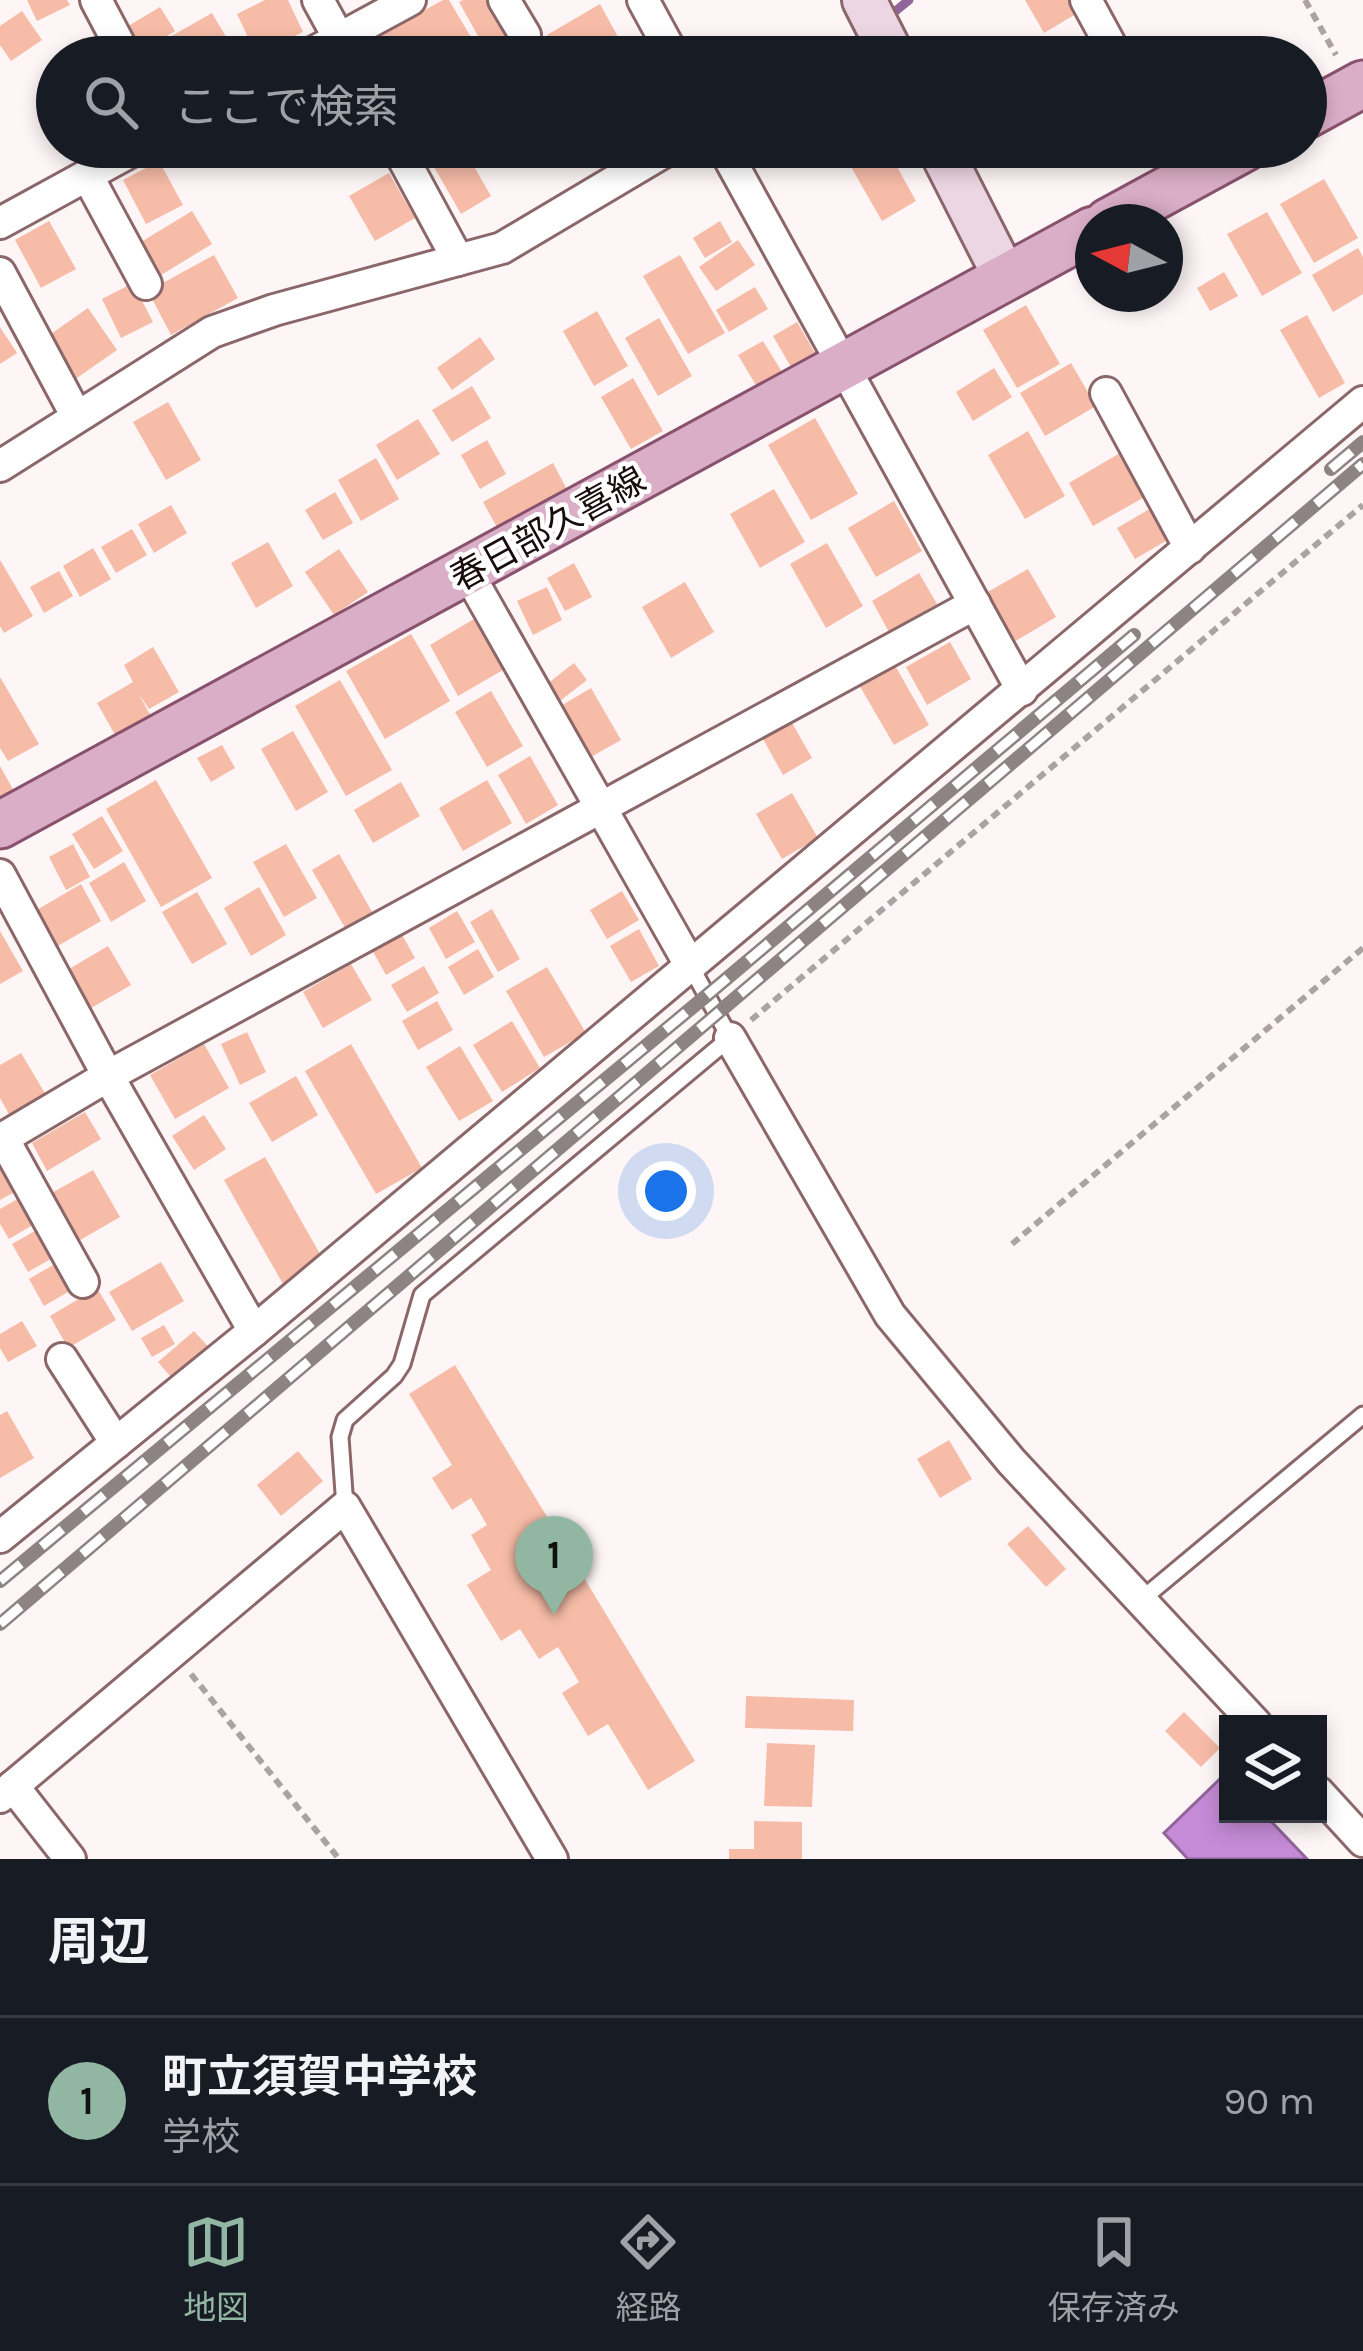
<!DOCTYPE html>
<html lang="ja">
<head>
<meta charset="utf-8">
<style>
	body { margin:0; font-family:Karla,"Noto Sans JP",sans-serif; background:#242831; color:#f1f3f6 }
	.controls { position:absolute; right:36px; bottom:36px; display:grid; overflow:hidden; border-radius:0px; box-shadow:0 6px 18px #0003 }
	.controls button { width:108px; height:108px; display:grid; place-items:center; padding:0; border:0; border-bottom:3px solid #363941; background:#171b24; color:#f1f3f6; font:60px sans-serif }
	.compass { position:absolute; left:1075px; top:204px; width:108px; height:108px; border-radius:50%; background:#171b24; box-shadow:0 6px 18px #0003; rotate:277deg }
	.you { position:absolute; left:666px; top:1191px; width:42px; height:42px; margin:-30px; border:9px solid #fff; border-radius:50%; background:#1a73e8; box-shadow:0 0 0 18px #1a73e833 }
	.badge { display:grid; place-items:center; width:78px; height:78px; border-radius:50%; background:#91b6a2; color:#111; font-size:39px; font-weight:700 }
	.pin { position:absolute; translate:-50% -99px; filter:drop-shadow(0 3px 6px #0008) }
	.pin::after { content:''; position:absolute; top:63px; width:42px; height:36px; background:inherit; clip-path:polygon(0 0,100% 0,50% 100%) }
	.list { margin:0; padding:0; list-style:none }
	h2 { display:flex; justify-content:space-between; align-items:center; height:156px; margin:0; padding:0 48px; font-size:51px }
	h2 small { font-size:39px; font-weight:400; color:#9ea1a6 }
	.list li { display:grid; grid-template-columns:78px 1fr auto; gap:36px; align-items:center; box-sizing:border-box; height:168px; padding:0 48px; border-top:3px solid #363941 }
	.list b { display:block; font-size:45px; white-space:nowrap }
	.list p { margin:0; font-size:39px; white-space:nowrap; color:#9ea1a6 }
	.list em { font-size:39px; font-style:normal; color:#9ea1a6 }
	.icon { flex:none; width:66px; height:66px; fill:none; stroke:currentColor; stroke-width:2; stroke-linecap:round; stroke-linejoin:round }
	.map { position:relative; flex:none; width:1363px; height:1859px; overflow:hidden }
	.search { position:absolute; background:#171b24; box-shadow:0 6px 18px #0003; left:36px; right:36px; top:36px; height:132px; display:flex; align-items:center; gap:30px; box-sizing:border-box; padding:0 42px; border-radius:66px; color:#9ea1a6; font-size:45px }
	.sheet { height:324px; background:#171b24 }
	nav { display:flex; justify-content:space-around; align-items:center; box-sizing:border-box; height:168px; border-top:3px solid #363941; background:#171b24; font-size:33px; color:#9ea1a6 }
	nav a { display:grid; justify-items:center; gap:6px }
	nav .on { color:#91b6a2 }
	.map>svg:first-child { display:block }
	.water { fill:#c58bd6; stroke:#91659a; stroke-width:3 }
	.lines { fill:none; stroke-linecap:round; stroke-linejoin:round }
	.stream { stroke:#91659a; stroke-width:9 }
	.building { fill:#f6bca7 }
	.lane-casing { stroke:#8b676a; stroke-width:21 }
	.street-casing { stroke:#8b676a; stroke-width:36 }
	.secondary-casing { stroke:#8b676a; stroke-width:48 }
	.primary-casing { stroke:#88526d; stroke-width:51 }
	.path { stroke:#aca2a2; stroke-width:6; stroke-dasharray:9 6; stroke-linecap:butt }
	.lane { stroke:#fff; stroke-width:15 }
	.street { stroke:#fff; stroke-width:30 }
	.secondary { stroke:#edd6e3; stroke-width:42 }
	.primary { stroke:#dbaec7; stroke-width:45 }
	.rail-casing { stroke:#8d8383; stroke-width:14 }
	.rail { stroke:#fff; stroke-width:9; stroke-dasharray:27; stroke-linecap:butt }
	.labels { text-anchor:middle; dominant-baseline:central; stroke-width:9; stroke-linejoin:round; paint-order:stroke }
	.street-label { font-size:36px; fill:#190c0d; stroke:#fff }
</style>
</head>
<body>
<div class="map">
<svg width="1363" height="1859" viewBox="0 0 1363 1859">
	<rect width="100%" height="100%" fill="#fef6f6"/>
	<polygon class="water" points="1225,1774 1228,1814 1264,1814 1307,1859 1188,1859 1164,1833"/>
	<g class="lines">
		<g class="stream">
			<polyline points="887,18 909,0"/>
			<polyline points="835,57 870,33"/>
		</g>
	</g>
	<g class="building">
		<polygon points="27,0 67,0 70,5 37,21"/>
		<polygon points="265,0 288,0 303,32 256,54 237,14"/>
		<polygon points="443,0 449,0 472,39 437,57 393,57 381,34"/>
		<polygon points="463,0 497,0 516,35 487,52 459,2"/>
		<polygon points="1025,0 1081,0 1086,8 1044,33"/>
		<polygon points="600,4 624,48 608,57 560,57 547,35"/>
		<polygon points="160,7 175,31 140,53 125,28"/>
		<polygon points="22,11 42,40 11,61 0,45 0,26"/>
		<polygon points="212,13 229,42 203,57 179,57 168,38"/>
		<polygon points="870,147 886,147 916,201 882,221 847,160"/>
		<polygon points="464,149 491,196 461,214 434,167"/>
		<polygon points="159,161 183,205 146,224 123,180"/>
		<polygon points="389,173 415,218 375,241 349,196"/>
		<polygon points="1324,179 1358,238 1314,263 1280,204"/>
		<polygon points="192,211 212,244 161,275 141,242"/>
		<polygon points="1267,212 1302,273 1262,296 1227,234"/>
		<polygon points="49,221 76,269 41,288 15,240"/>
		<polygon points="720,221 732,242 705,258 693,238"/>
		<polygon points="738,240 755,265 716,291 699,267"/>
		<polygon points="1358,248 1363,257 1363,294 1333,312 1312,275"/>
		<polygon points="214,255 238,298 171,335 148,291"/>
		<polygon points="680,255 725,333 688,354 643,276"/>
		<polygon points="1224,272 1238,296 1210,311 1197,288"/>
		<polygon points="133,283 153,322 121,338 102,299"/>
		<polygon points="755,287 768,309 729,332 716,310"/>
		<polygon points="1026,305 1060,364 1017,388 983,330"/>
		<polygon points="88,308 117,350 74,380 45,338"/>
		<polygon points="597,311 628,366 594,386 563,331"/>
		<polygon points="1307,315 1345,383 1319,398 1280,330"/>
		<polygon points="659,318 692,376 658,396 625,338"/>
		<polygon points="797,322 815,353 791,367 773,336"/>
		<polygon points="0,327 17,353 0,364"/>
		<polygon points="480,337 495,359 452,390 437,368"/>
		<polygon points="763,341 782,372 757,387 738,355"/>
		<polygon points="1071,363 1096,406 1045,436 1020,393"/>
		<polygon points="994,368 1012,397 973,421 956,392"/>
		<polygon points="633,378 663,431 631,449 601,397"/>
		<polygon points="472,386 491,418 452,442 432,410"/>
		<polygon points="168,402 201,460 166,480 133,422"/>
		<polygon points="815,418 858,494 811,520 768,445"/>
		<polygon points="418,419 440,454 397,480 376,445"/>
		<polygon points="1028,431 1065,496 1025,519 988,455"/>
		<polygon points="487,440 506,474 480,489 461,455"/>
		<polygon points="1125,450 1150,494 1093,526 1069,483"/>
		<polygon points="376,458 399,499 361,521 338,480"/>
		<polygon points="553,463 572,499 503,538 483,502"/>
		<polygon points="774,489 805,542 760,568 730,514"/>
		<polygon points="335,492 353,523 323,540 305,510"/>
		<polygon points="894,501 922,551 876,577 848,528"/>
		<polygon points="171,505 187,533 154,553 138,524"/>
		<polygon points="1153,507 1171,538 1135,559 1117,528"/>
		<polygon points="132,529 147,555 116,573 101,547"/>
		<polygon points="268,542 293,586 256,608 231,563"/>
		<polygon points="827,543 863,606 826,628 790,564"/>
		<polygon points="93,548 111,579 80,597 63,566"/>
		<polygon points="339,549 368,592 334,615 305,572"/>
		<polygon points="0,560 33,616 4,633 0,626"/>
		<polygon points="574,563 592,597 565,611 547,578"/>
		<polygon points="1028,569 1056,617 1012,643 984,594"/>
		<polygon points="59,571 73,596 44,613 30,587"/>
		<polygon points="919,573 937,604 889,632 872,601"/>
		<polygon points="685,582 714,632 671,658 642,607"/>
		<polygon points="547,587 562,620 533,635 517,601"/>
		<polygon points="474,619 503,670 458,696 430,645"/>
		<polygon points="411,634 450,701 385,739 346,671"/>
		<polygon points="950,642 971,679 927,705 906,667"/>
		<polygon points="153,647 179,692 149,709 138,693 152,718 117,738 97,703 133,682 124,665"/>
		<polygon points="893,662 929,725 894,745 858,683"/>
		<polygon points="574,663 587,680 556,704 543,687"/>
		<polygon points="0,677 39,744 8,761 0,748"/>
		<polygon points="340,680 392,770 346,796 295,706"/>
		<polygon points="591,688 621,740 589,758 559,707"/>
		<polygon points="491,691 523,746 487,767 455,712"/>
		<polygon points="791,721 812,758 783,775 762,737"/>
		<polygon points="293,731 328,792 296,811 261,749"/>
		<polygon points="222,745 235,768 211,782 197,758"/>
		<polygon points="530,756 558,805 526,824 498,775"/>
		<polygon points="0,766 15,793 0,802"/>
		<polygon points="156,780 212,878 161,907 106,809"/>
		<polygon points="487,780 512,823 463,851 439,808"/>
		<polygon points="401,782 420,816 373,843 354,810"/>
		<polygon points="792,793 818,838 782,859 756,814"/>
		<polygon points="102,816 123,851 94,869 72,834"/>
		<polygon points="73,844 90,877 66,890 49,857"/>
		<polygon points="286,844 317,898 284,917 253,862"/>
		<polygon points="339,854 379,924 352,940 312,870"/>
		<polygon points="124,862 146,901 111,922 89,883"/>
		<polygon points="81,884 101,921 56,947 35,911"/>
		<polygon points="259,887 286,935 251,956 224,908"/>
		<polygon points="622,891 639,920 607,939 590,910"/>
		<polygon points="197,892 227,944 192,964 162,912"/>
		<polygon points="492,909 520,959 498,972 470,922"/>
		<polygon points="457,911 475,942 446,959 429,928"/>
		<polygon points="639,929 659,966 631,982 610,946"/>
		<polygon points="0,931 23,971 0,984"/>
		<polygon points="401,933 415,958 386,975 372,950"/>
		<polygon points="108,946 131,985 86,1011 64,972"/>
		<polygon points="478,949 494,977 464,995 448,967"/>
		<polygon points="351,964 372,1000 323,1028 303,992"/>
		<polygon points="424,966 439,993 407,1012 391,985"/>
		<polygon points="547,967 586,1033 544,1057 506,991"/>
		<polygon points="437,1001 453,1030 418,1050 402,1021"/>
		<polygon points="512,1021 540,1068 502,1092 473,1045"/>
		<polygon points="247,1032 266,1072 240,1085 221,1044"/>
		<polygon points="204,1044 229,1088 175,1119 150,1075"/>
		<polygon points="351,1044 422,1168 376,1194 305,1071"/>
		<polygon points="460,1046 493,1101 459,1121 426,1067"/>
		<polygon points="21,1053 46,1095 10,1116 0,1098 0,1065"/>
		<polygon points="296,1076 318,1115 272,1142 249,1103"/>
		<polygon points="85,1112 101,1139 47,1171 32,1143"/>
		<polygon points="204,1115 226,1149 194,1170 172,1136"/>
		<polygon points="265,1157 324,1261 283,1284 224,1180"/>
		<polygon points="0,1159 22,1188 0,1200"/>
		<polygon points="93,1170 120,1217 75,1243 48,1195"/>
		<polygon points="21,1197 36,1223 9,1239 0,1224 0,1209"/>
		<polygon points="40,1228 56,1256 28,1272 12,1244"/>
		<polygon points="60,1261 75,1288 44,1306 29,1279"/>
		<polygon points="161,1262 184,1301 132,1331 109,1292"/>
		<polygon points="97,1288 116,1320 68,1348 50,1316"/>
		<polygon points="22,1321 37,1346 8,1362 0,1348 0,1334"/>
		<polygon points="164,1325 175,1344 152,1357 141,1338"/>
		<polygon points="194,1331 212,1351 176,1383 158,1362"/>
		<polygon points="455,1365 695,1761 648,1790 608,1724 588,1736 562,1693 579,1682 558,1647 539,1659 520,1629 501,1641 467,1585 491,1570 471,1535 487,1525 471,1498 452,1510 432,1478 452,1465 409,1394"/>
		<polygon points="7,1411 34,1458 0,1478 0,1415"/>
		<polygon points="949,1440 972,1479 940,1498 917,1459"/>
		<polygon points="298,1451 323,1481 281,1516 257,1485"/>
		<polygon points="1028,1526 1066,1569 1046,1587 1007,1544"/>
		<polygon points="746,1696 854,1700 853,1731 745,1728"/>
		<polygon points="1184,1712 1220,1748 1201,1767 1165,1731"/>
		<polygon points="767,1743 815,1745 812,1807 764,1806"/>
		<polygon points="754,1821 802,1822 802,1859 729,1859 729,1849 754,1849"/>
	</g>
	<g class="lines">
		<defs>
			<g id="lane">
				<polyline points="345,1507 340,1437 345,1420 394,1376 402,1364 422,1295 730,1038 690,965"/>
				<polyline points="1141,1600 1363,1415"/>
			</g>
			<g id="street">
				<polyline points="96,0 126,57"/>
				<polyline points="318,0 347,53"/>
				<polyline points="504,0 525,35"/>
				<polyline points="643,0 674,57"/>
				<polyline points="1086,0 1117,57"/>
				<polyline points="305,57 410,0"/>
				<polyline points="397,147 458,260"/>
				<polyline points="723,147 1022,690"/>
				<polyline points="1166,147 1185,180"/>
				<polyline points="87,175 146,284"/>
				<polyline points="0,223 139,147"/>
				<polyline points="0,273 77,417"/>
				<polyline points="1106,393 1190,548"/>
				<polyline points="0,466 212,332 274,310 502,248 672,147"/>
				<polyline points="468,573 690,965"/>
				<polyline points="0,875 108,1076 254,1331"/>
				<polyline points="730,1038 890,1315 1011,1461 1256,1724"/>
				<polyline points="3,1138 83,1282"/>
				<polyline points="0,1140 108,1076 975,604"/>
				<polyline points="62,1359 116,1443"/>
				<polyline points="0,1537 254,1331 1363,402"/>
				<polyline points="13,1786 70,1859"/>
				<polyline points="1318,1792 1363,1841"/>
				<polyline points="0,1797 345,1507 552,1859"/>
			</g>
			<g id="secondary">
				<polyline points="864,0 893,57"/>
				<polyline points="939,147 1005,277"/>
			</g>
			<g id="primary">
				<polyline points="1306,115 1363,84"/>
				<polyline points="1108,222 1246,147"/>
				<polyline points="0,825 1093,230"/>
			</g>
		</defs>
		<use href="#lane" class="lane-casing"/>
		<use href="#street" class="street-casing"/>
		<use href="#secondary" class="secondary-casing"/>
		<use href="#primary" class="primary-casing"/>
		<g class="path">
			<polyline points="1305,0 1336,55"/>
			<polyline points="751,1020 1363,505"/>
			<polyline points="1012,1244 1363,948"/>
			<polyline points="191,1674 339,1859"/>
		</g>
		<use href="#lane" class="lane"/>
		<use href="#street" class="street"/>
		<use href="#secondary" class="secondary"/>
		<use href="#primary" class="primary"/>
		<defs>
			<g id="rail">
				<polyline points="1331,469 1363,442"/>
				<polyline points="0,1581 706,996 1134,635"/>
				<polyline points="0,1624 1363,464"/>
			</g>
		</defs>
		<use href="#rail" class="rail-casing"/>
		<use href="#rail" class="rail"/>
	</g>
	<g class="labels">
		<g class="street-label">
			<text transform="translate(548 529) rotate(-29)">春日部久喜線</text>
		</g>
	</g>
</svg>
<div class="controls">
<button><svg class="icon" aria-label="layers" viewBox="0 0 24 24"><path d="M12 4l9 5-9 5-9-5zM3 14l9 5 9-5"/></svg></button>
</div>
<svg class="compass" viewBox="-18 -18 36 36"><path d="M0-13l5 13h-10z" fill="#e53935"/><path d="M0 13l5-13h-10z" fill="#9ea1a6"/></svg>
<div class="you"></div>
<div class="pin badge" style="left:554px;top:1615px">1</div>
<div class="search"><svg class="icon" aria-label="search" viewBox="0 0 24 24"><circle cx="10" cy="10" r="6"/><path d="M15 15l6 6"/></svg>ここで検索</div>
</div>
<section class="sheet">
<h2>周辺<small></small></h2>
<ul class="list">
<li><span class="badge">1</span><div><b>町立須賀中学校</b><p>学校</p></div><em>90 m</em></li>
</ul>
</section>
<nav>
<a class="on"><svg class="icon" aria-label="map" viewBox="0 0 24 24"><path d="M3 6l6-2 6 2 6-2v14l-6 2-6-2-6 2zM9 4v14M15 6v14"/></svg>地図</a>
<a><svg class="icon" aria-label="directions" viewBox="0 0 24 24"><path d="M12 3l9 9-9 9-9-9zM9 14v-3h6M13 9l2 2-2 2"/></svg>経路</a>
<a><svg class="icon" aria-label="saved" viewBox="0 0 24 24"><path d="M7 4h10v16l-5-4-5 4z"/></svg>保存済み</a>
</nav>
</body>
</html>
